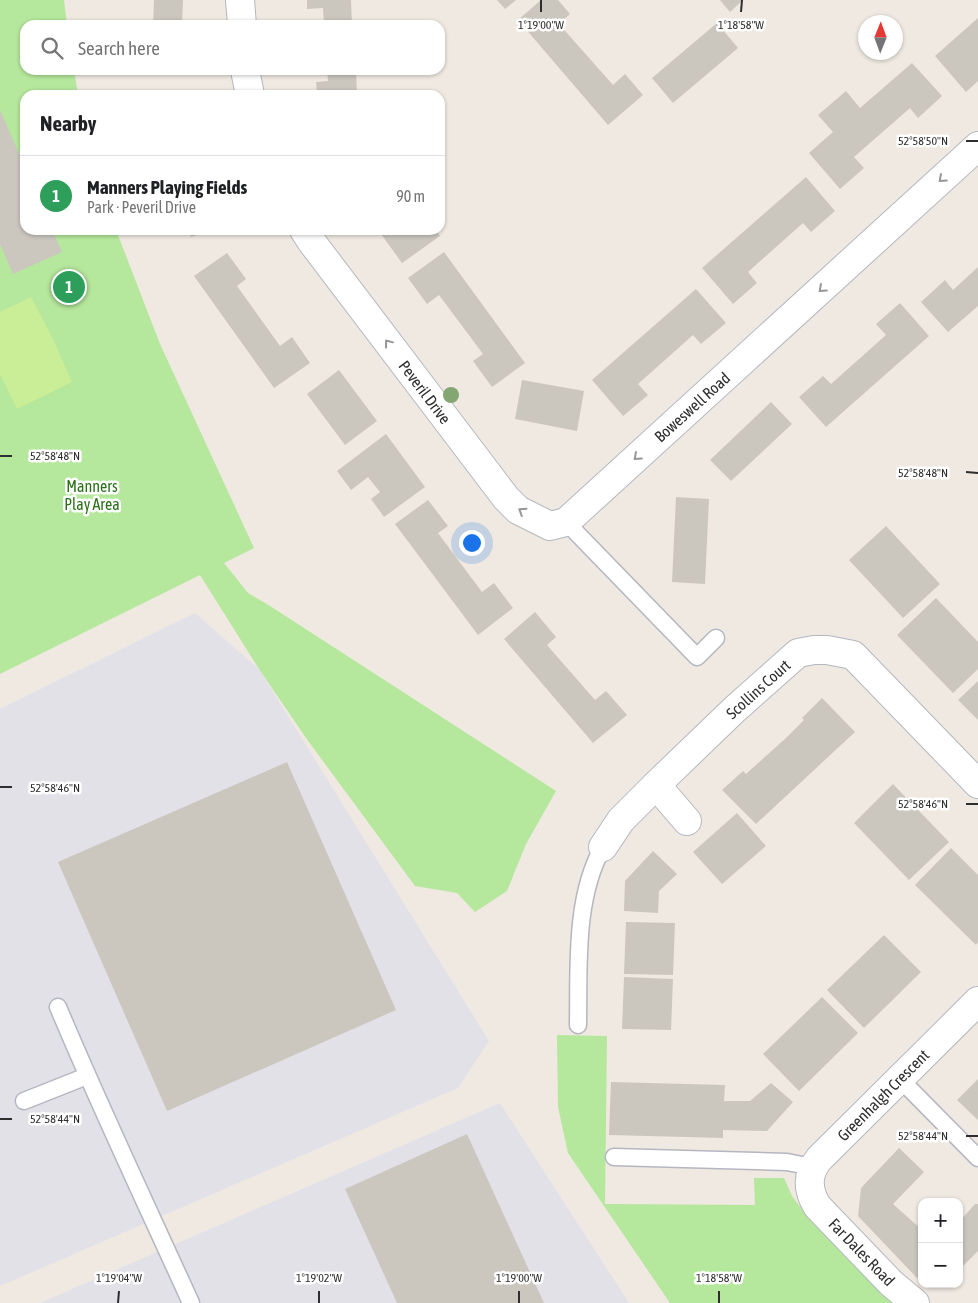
<!DOCTYPE html>
<html lang="en">
<head>
<meta charset="utf-8">
<style>
	body { margin:0; font-family:"Asap Condensed",sans-serif; background:#f6f6f6; color:#202124 }
	.controls { position:absolute; right:15px; bottom:15px; display:grid; overflow:hidden; border-radius:10px; box-shadow:0 1px 4px #0004 }
	.controls button { width:45px; height:45px; display:grid; place-items:center; padding:0; border:0; border-bottom:1px solid #e0e0e0; background:#fff; color:#202124; font:25px sans-serif }
	.compass { position:absolute; left:858px; top:15px; width:45px; height:45px; border-radius:50%; background:#fff; box-shadow:0 1px 4px #0004; rotate:1deg }
	.you { position:absolute; left:471px; top:542px; width:18px; height:18px; margin:-12px; border:4px solid #fff; border-radius:50%; background:#1a73e8; box-shadow:0 0 0 8px #1a73e833 }
	.badge { display:grid; place-items:center; width:32px; height:32px; border-radius:50%; background:#0f766e; color:#fff; font-size:16px; font-weight:700 }
	.pin { position:absolute; translate:-50% -50%; border:2px solid #fff; box-shadow:0 1px 5px #0006 }
	.list { margin:0; padding:0; list-style:none }
	h2 { display:flex; justify-content:space-between; align-items:center; height:65px; margin:0; padding:0 20px; font-size:21px }
	h2 small { font-size:16px; font-weight:400; color:#757577 }
	.list li { display:grid; grid-template-columns:32px 1fr auto; gap:15px; align-items:center; box-sizing:border-box; height:80px; padding:0 20px; border-top:1px solid #e0e0e0 }
	.list b { display:block; font-size:19px; white-space:nowrap }
	.list p { margin:0; font-size:16px; white-space:nowrap; color:#757577 }
	.list em { font-size:16px; font-style:normal; color:#757577 }
	.icon { flex:none; width:28px; height:28px; fill:none; stroke:currentColor; stroke-width:2; stroke-linecap:round; stroke-linejoin:round }
	.map { position:relative; flex:none; width:978px; height:1303px; overflow:hidden }
	.search { position:absolute; background:#fff; box-shadow:0 1px 4px #0004; left:20px; top:20px; width:425px; height:55px; display:flex; align-items:center; gap:12px; box-sizing:border-box; padding:0 18px; border-radius:15px; color:#757577; font-size:19px }
	.panel { position:absolute; background:#fff; box-shadow:0 1px 4px #0004; left:20px; top:90px; width:425px; height:145px; border-radius:15px }
	.map>svg:first-child { display:block }
	.industrial { fill:#e3e1e8 }
	.green { fill:#b5e79c }
	.pitch { fill:#c9ee97 }
	.building { fill:#cbc7bf }
	.lines { fill:none; stroke-linecap:round; stroke-linejoin:round }
	.lane-casing { stroke:#b4b7c1; stroke-width:19 }
	.street-casing { stroke:#b4b7c1; stroke-width:30 }
	.lane { stroke:#fff; stroke-width:16 }
	.street { stroke:#fff; stroke-width:28 }
	.tree { fill:#83a672 }
	.oneway { stroke:#969696 }
	.ticks { fill:none; stroke:#2e2e2e; stroke-width:2 }
	.labels { text-anchor:middle; dominant-baseline:central; stroke-width:5; stroke-linejoin:round; paint-order:stroke }
	.street-label { font-size:16px; fill:#2e2e2e; stroke:#fff }
	.park-label { font-size:16px; fill:#2b7018; stroke:#fff }
	.ticks-label { font-size:12px; text-anchor:middle; fill:#2e2e2e; stroke:#fff; stroke-width:5; stroke-linejoin:round; paint-order:stroke }
</style>
</head>
<body>
<div class="map">
<svg width="978" height="1303" viewBox="0 0 978 1303">
	<rect width="100%" height="100%" fill="#efe9e1"/>
	<g class="industrial">
		<polygon points="195,613 259,669 489,1041 458,1088 0,1286 0,709"/>
		<polygon points="500,1103 629,1303 40,1303"/>
	</g>
	<g class="green">
		<polygon points="0,0 64,0 67,25 25,25 25,70 74,70 78,95 25,95 25,230 116,230 160,344 254,548 224,563 248,593 270,606 556,791 526,844 507,891 475,912 457,893 415,886 306,738 259,669 200,575 0,674"/>
		<polygon points="557,1035 607,1036 605,1204 755,1205 754,1178 784,1178 792,1196 809,1219 892,1303 670,1303 568,1153 558,1107"/>
	</g>
	<polygon class="pitch" points="31,297 53,339 72,382 17,409 0,374 0,312"/>
	<g class="building">
		<polygon points="154,0 183,0 182,25 153,25"/>
		<polygon points="307,0 351,0 352,25 324,25 323,8 307,9"/>
		<polygon points="497,0 516,0 505,9"/>
		<polygon points="541,0 558,0 570,14 559,24 613,85 625,74 643,95 608,125 518,20"/>
		<polygon points="720,0 743,0 730,12"/>
		<polygon points="978,18 978,81 966,92 935,56"/>
		<polygon points="717,23 738,48 673,103 652,78"/>
		<polygon points="912,63 942,96 918,118 910,108 854,157 864,168 840,189 809,153 833,132 818,115 846,91 860,108"/>
		<polygon points="327,70 356,70 357,95 317,95 316,82 328,81"/>
		<polygon points="0,110 25,167 25,230 52,230 62,252 13,274 0,244"/>
		<polygon points="806,177 835,211 811,232 803,223 748,272 757,283 733,304 702,268"/>
		<polygon points="188,230 212,230 191,237"/>
		<polygon points="387,230 436,230 440,236 402,263 381,234"/>
		<polygon points="444,252 525,363 492,387 473,361 483,354 439,295 427,304 408,278"/>
		<polygon points="227,253 246,279 237,286 280,346 292,337 310,363 274,388 194,276"/>
		<polygon points="978,267 978,306 948,332 921,302 945,280 953,290"/>
		<polygon points="696,289 726,323 701,344 693,335 638,384 648,395 623,416 592,380"/>
		<polygon points="900,303 929,336 826,427 799,397 823,376 831,384 886,335 876,324"/>
		<polygon points="339,370 377,421 345,445 307,394"/>
		<polygon points="522,380 584,391 577,431 515,419"/>
		<polygon points="771,402 792,424 731,481 710,460"/>
		<polygon points="386,434 425,487 384,517 371,499 380,492 368,477 351,490 337,471"/>
		<polygon points="676,497 709,499 705,584 672,582"/>
		<polygon points="428,500 448,526 438,533 482,592 494,583 513,608 478,635 395,524"/>
		<polygon points="886,526 940,584 903,618 849,560"/>
		<polygon points="936,598 978,642 978,669 953,693 897,635"/>
		<polygon points="535,612 556,637 547,645 595,700 606,691 627,715 593,743 504,639"/>
		<polygon points="978,681 978,720 958,700"/>
		<polygon points="822,698 855,732 756,824 722,790 743,771 746,774 786,738 804,720 802,718"/>
		<polygon points="287,762 396,1010 167,1111 58,862"/>
		<polygon points="893,784 949,842 909,880 854,823"/>
		<polygon points="737,813 766,846 722,884 693,852"/>
		<polygon points="951,848 978,875 978,942 976,945 915,885"/>
		<polygon points="653,851 677,874 659,891 658,913 624,911 625,881"/>
		<polygon points="626,922 675,923 673,975 624,974"/>
		<polygon points="884,935 921,972 864,1028 827,990"/>
		<polygon points="624,977 673,979 671,1030 622,1029"/>
		<polygon points="822,997 858,1033 799,1091 763,1054"/>
		<polygon points="978,1079 978,1120 957,1100"/>
		<polygon points="611,1082 725,1085 724,1101 750,1101 771,1083 793,1102 767,1131 723,1130 723,1138 609,1135"/>
		<polygon points="467,1134 544,1303 397,1303 345,1189"/>
		<polygon points="899,1148 924,1172 893,1204 922,1230 922,1277 917,1278 858,1216 861,1188"/>
		<polygon points="975,1204 978,1204 978,1251 959,1270 959,1222"/>
	</g>
	<g class="lines">
		<defs>
			<g id="lane">
				<polyline points="566,522 697,657 716,638"/>
				<path d="M58 1007C100 1107 146 1204 191 1303"/>
				<path d="M578 1025C579 968 574 898 603 847"/>
				<polyline points="899,1078 978,1158"/>
				<polyline points="24,1101 87,1076"/>
				<polyline points="614,1157 787,1162 812,1167"/>
			</g>
			<g id="street">
				<polyline points="240,0 242,25"/>
				<polyline points="245,70 250,95"/>
				<polyline points="304,230 311,241 506,498 518,510 550,526 566,522 978,146"/>
				<polyline points="656,785 687,821"/>
				<polyline points="603,847 621,820 656,785 735,709 798,653 814,650 827,650 853,655 978,784"/>
				<path d="M915 1303 891 1283 817 1206C807 1189 807 1174 819 1159L978 1001"/>
			</g>
		</defs>
		<use href="#lane" class="lane-casing"/>
		<use href="#street" class="street-casing"/>
		<use href="#lane" class="lane"/>
		<use href="#street" class="street"/>
	</g>
	<circle class="tree" cx="451" cy="395" r="8"/>
	<defs><path id="oneway-chevron" d="M-2-3.5L2.5 0L-2 3.5" fill="none" stroke-width="1.6" stroke-linecap="round" stroke-linejoin="round" transform="scale(1.25)"/></defs>
	<g class="oneway">
		<use href="#oneway-chevron" transform="translate(942 179) rotate(138)"/>
		<use href="#oneway-chevron" transform="translate(822 289) rotate(138)"/>
		<use href="#oneway-chevron" transform="translate(388 343) rotate(-127)"/>
		<use href="#oneway-chevron" transform="translate(637 457) rotate(138)"/>
		<use href="#oneway-chevron" transform="translate(522 511) rotate(-147)"/>
	</g>
	<path class="ticks" d="M541 12V0M741 12 742 0M966 141H978M0 456H12M966 472 978 473M0 787H12M966 804H978M0 1119H12M966 1136H978M118 1303 119 1291M319 1303V1291M519 1303V1291M719 1303V1291"/>
	<g class="labels">
		<g class="street-label">
			<text transform="translate(425 392) rotate(53)">Peveril Drive</text>
			<text transform="translate(692 407) rotate(-42)">Boweswell Road</text>
			<text transform="translate(758 689) rotate(-42)">Scollins Court</text>
			<text transform="translate(883 1095) rotate(-45)">Greenhalgh Crescent</text>
			<text transform="translate(862 1252) rotate(46)">Far Dales Road</text>
		</g>
		<g class="park-label">
			<text x="92" y="486">Manners<tspan x="92" dy="18">Play Area</tspan></text>
		</g>
	</g>
	<g class="ticks-label">
		<text x="541" y="29">1°19'00"W</text>
		<text x="741" y="29">1°18'58"W</text>
		<text x="923" y="145">52°58'50"N</text>
		<text x="55" y="460">52°58'48"N</text>
		<text x="923" y="477">52°58'48"N</text>
		<text x="55" y="792">52°58'46"N</text>
		<text x="923" y="808">52°58'46"N</text>
		<text x="55" y="1123">52°58'44"N</text>
		<text x="923" y="1140">52°58'44"N</text>
		<text x="119" y="1282">1°19'04"W</text>
		<text x="319" y="1282">1°19'02"W</text>
		<text x="519" y="1282">1°19'00"W</text>
		<text x="719" y="1282">1°18'58"W</text>
	</g>
</svg>
<div class="controls">
<button>+</button>
<button>−</button>
</div>
<svg class="compass" viewBox="-18 -18 36 36"><path d="M0-13l5 13h-10z" fill="#e53935"/><path d="M0 13l5-13h-10z" fill="#757577"/></svg>
<div class="you"></div>
<div class="pin badge" style="left:69px;top:287px;background:#2e9e5b">1</div>
<div class="search"><svg class="icon" aria-label="search" viewBox="0 0 24 24"><circle cx="10" cy="10" r="6"/><path d="M15 15l6 6"/></svg>Search here</div>
<section class="panel">
<h2>Nearby<small></small></h2>
<ul class="list">
<li><span class="badge" style="background:#2e9e5b">1</span><div><b>Manners Playing Fields</b><p>Park · Peveril Drive</p></div><em>90 m</em></li>
</ul>
</section>
</div>
</body>
</html>
